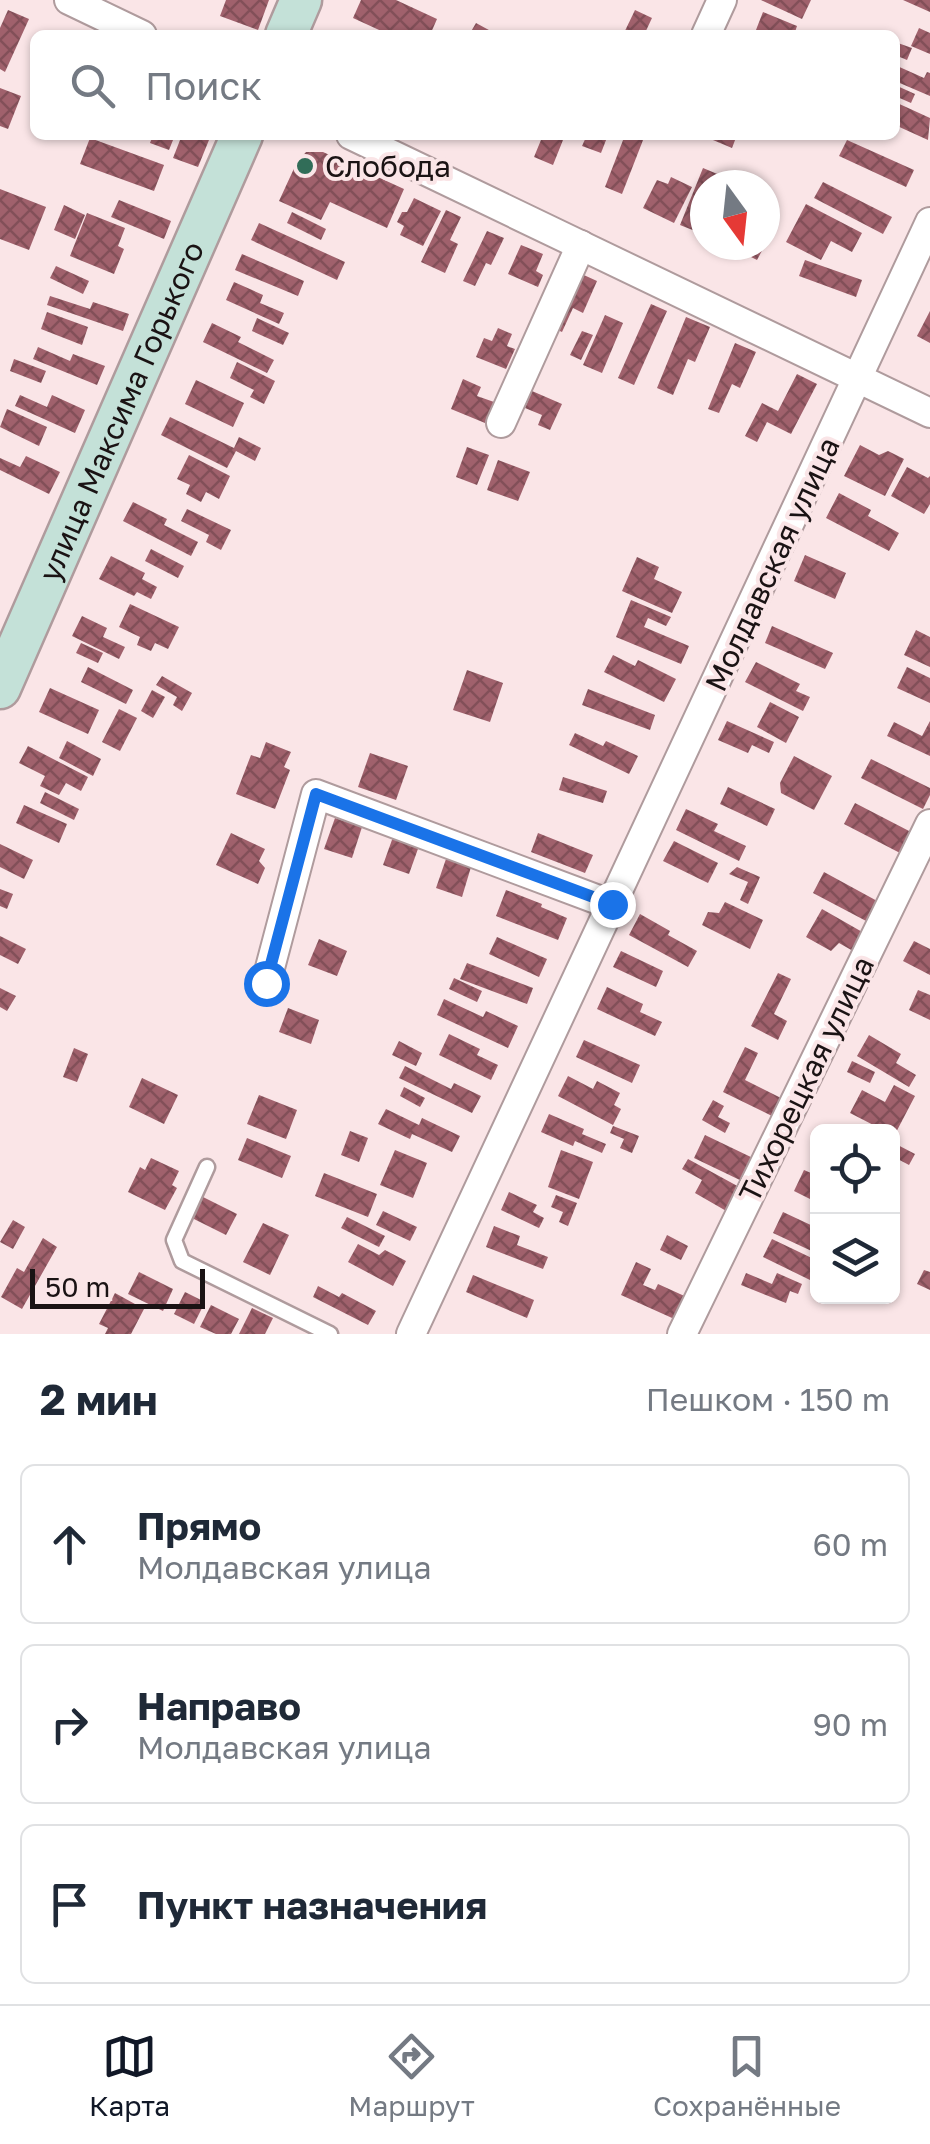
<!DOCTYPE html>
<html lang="ru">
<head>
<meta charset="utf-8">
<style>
	body { margin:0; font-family:"Golos Text",sans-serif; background:#f2f2f3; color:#1f2937 }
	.controls { position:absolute; right:30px; bottom:30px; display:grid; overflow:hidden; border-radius:15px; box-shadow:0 2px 8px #0004 }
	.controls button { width:90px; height:90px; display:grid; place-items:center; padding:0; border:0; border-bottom:2px solid #e0e1e3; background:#fff; color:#1f2937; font:50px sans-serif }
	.compass { position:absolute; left:690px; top:170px; width:90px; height:90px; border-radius:50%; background:#fff; box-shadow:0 2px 8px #0004; rotate:165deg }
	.scale { position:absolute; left:30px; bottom:25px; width:175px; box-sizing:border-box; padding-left:10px; border:5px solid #1a1314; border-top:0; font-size:28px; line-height:35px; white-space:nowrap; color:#1a1314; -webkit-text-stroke:8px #fae5e7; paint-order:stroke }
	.stop { position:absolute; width:30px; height:30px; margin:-22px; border:8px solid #1a73e8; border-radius:50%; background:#fff }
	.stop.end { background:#1a73e8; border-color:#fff; box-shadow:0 2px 10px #0008 }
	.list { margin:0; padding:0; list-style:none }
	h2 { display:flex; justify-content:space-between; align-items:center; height:130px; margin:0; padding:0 40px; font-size:42px }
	h2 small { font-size:32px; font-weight:400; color:#747a83 }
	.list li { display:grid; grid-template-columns:65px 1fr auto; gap:30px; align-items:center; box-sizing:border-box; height:160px; margin:0 20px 20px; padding:0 20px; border:2px solid #e0e1e3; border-radius:15px }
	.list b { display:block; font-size:38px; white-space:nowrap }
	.list p { margin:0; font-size:32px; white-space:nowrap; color:#747a83 }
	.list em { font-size:32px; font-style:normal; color:#747a83 }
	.icon { flex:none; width:55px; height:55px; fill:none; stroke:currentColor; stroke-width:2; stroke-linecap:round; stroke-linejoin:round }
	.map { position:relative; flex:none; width:930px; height:1334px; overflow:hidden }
	.search { position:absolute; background:#fff; box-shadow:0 2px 8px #0004; left:30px; right:30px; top:30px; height:110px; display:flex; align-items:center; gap:25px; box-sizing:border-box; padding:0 35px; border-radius:15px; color:#747a83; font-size:38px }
	.sheet { height:670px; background:#fff }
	nav { display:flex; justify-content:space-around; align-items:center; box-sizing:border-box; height:140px; border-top:2px solid #e0e1e3; background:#fff; font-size:28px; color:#747a83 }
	nav a { display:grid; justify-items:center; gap:5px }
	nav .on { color:#111827 }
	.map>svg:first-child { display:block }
	.building { fill:url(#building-cross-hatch) }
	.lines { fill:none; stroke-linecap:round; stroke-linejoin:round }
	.lane-casing { stroke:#af9b9d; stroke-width:19 }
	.street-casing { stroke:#af9b9d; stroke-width:32 }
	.secondary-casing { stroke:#af9b9d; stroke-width:45 }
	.lane { stroke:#fff; stroke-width:14 }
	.street { stroke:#fff; stroke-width:28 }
	.secondary { stroke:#c4e1d8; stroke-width:40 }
	.route { stroke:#1a73e8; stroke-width:12 }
	.poi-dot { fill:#316d58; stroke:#fae5e7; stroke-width:4 }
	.labels { text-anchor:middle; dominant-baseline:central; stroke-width:8; stroke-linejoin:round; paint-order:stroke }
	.poi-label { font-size:30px; fill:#1a1314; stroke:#fae5e7; text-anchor:start }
	.street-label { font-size:30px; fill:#1a1314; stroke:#fae5e7 }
</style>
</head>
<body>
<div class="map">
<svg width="930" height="1334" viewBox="0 0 930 1334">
	<defs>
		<pattern id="building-cross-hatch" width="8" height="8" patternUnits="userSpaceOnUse" patternTransform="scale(2.5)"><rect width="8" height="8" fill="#a0616c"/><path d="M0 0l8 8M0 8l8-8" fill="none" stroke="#824f58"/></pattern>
	</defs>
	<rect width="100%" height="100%" fill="#fae5e7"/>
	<g class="building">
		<polygon points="226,0 269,0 258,30 220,16"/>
		<polygon points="361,0 396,0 437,19 430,35 390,35 353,18"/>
		<polygon points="761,0 811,0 802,19"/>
		<polygon points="903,0 930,0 930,12"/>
		<polygon points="8,10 29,19 5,72 0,69 0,28"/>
		<polygon points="635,10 652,18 644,35 623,35"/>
		<polygon points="763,12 797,26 794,35 754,35"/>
		<polygon points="476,23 498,35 469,35"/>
		<polygon points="919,28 930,33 930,54 911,46"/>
		<polygon points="895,42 912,48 907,60 895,55"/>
		<polygon points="895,65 924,78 927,72 930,73 930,96 895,81"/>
		<polygon points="895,85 915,94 911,103 895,96"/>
		<polygon points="0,88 21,96 8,129 0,126"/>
		<polygon points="895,102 930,118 928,140 895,125"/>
		<polygon points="153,135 175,135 169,150 150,143"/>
		<polygon points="182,135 211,135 198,167 173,158"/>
		<polygon points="543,135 565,135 553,165 534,157"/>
		<polygon points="587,135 608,135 601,153 582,146"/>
		<polygon points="625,135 645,135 622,194 605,187"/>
		<polygon points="701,135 737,135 732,148"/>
		<polygon points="90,138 164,165 154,191 80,164"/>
		<polygon points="847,140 914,170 906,187 839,156"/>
		<polygon points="306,152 323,152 404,189 387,228 330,202 321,220 279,201 297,162"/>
		<polygon points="703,168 734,181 732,185 705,185 705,221 700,233 680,225"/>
		<polygon points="671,177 692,187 674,223 643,208 657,180 668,184"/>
		<polygon points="823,182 892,217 883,234 814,198"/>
		<polygon points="0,189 46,207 29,250 0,239"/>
		<polygon points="414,198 441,211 423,246 400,235 404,226 397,222 402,212 407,212"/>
		<polygon points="119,200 171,221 164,239 111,217"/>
		<polygon points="806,204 862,233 852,252 831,241 821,260 786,242"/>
		<polygon points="64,205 85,215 75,239 54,230"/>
		<polygon points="446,210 461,217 450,240 458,244 445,273 421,262"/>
		<polygon points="292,212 326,229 321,240 287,223"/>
		<polygon points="87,213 125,228 118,246 124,249 114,274 70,256"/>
		<polygon points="259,223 345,262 337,280 251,240"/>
		<polygon points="487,231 504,238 491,265 486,263 475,286 463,281"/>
		<polygon points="521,245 543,254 536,271 543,275 538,287 508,274"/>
		<polygon points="727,245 765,245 757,260"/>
		<polygon points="242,254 304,281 298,296 235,270"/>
		<polygon points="805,260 862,280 856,297 799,276"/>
		<polygon points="56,266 89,281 83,294 50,278"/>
		<polygon points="575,271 597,281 583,313 573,308 562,332 549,326"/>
		<polygon points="234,282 263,295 260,303 284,313 279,324 226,300"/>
		<polygon points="50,296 90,309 93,302 129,314 123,331 47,305"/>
		<polygon points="651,304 667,311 634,385 618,378"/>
		<polygon points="930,311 930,343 917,336"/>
		<polygon points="47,312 88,327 82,345 41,329"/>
		<polygon points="605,315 623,323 602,373 583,365"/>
		<polygon points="686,317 710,327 695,362 688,359 673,395 657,388"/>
		<polygon points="257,318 289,333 283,345 252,331"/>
		<polygon points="212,323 241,337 238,342 274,360 267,373 203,342"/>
		<polygon points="498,328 512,334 507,346 515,349 506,369 476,357 484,338 492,341"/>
		<polygon points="582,331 593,335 581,360 570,355"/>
		<polygon points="735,343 756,352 740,388 732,384 719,413 708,409"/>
		<polygon points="38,347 70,361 73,354 105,366 97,385 33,359"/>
		<polygon points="14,359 46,371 41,383 10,371"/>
		<polygon points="237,362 275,381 264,404 250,397 254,390 230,378"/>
		<polygon points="797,374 817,384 791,434 767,422 757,442 745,436 762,403 778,411"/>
		<polygon points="463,379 481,387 477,396 494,402 485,423 451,409"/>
		<polygon points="196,380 244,403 233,427 185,404"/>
		<polygon points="532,391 562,404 550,430 538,425 542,415 525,408"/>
		<polygon points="20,395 47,407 52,395 85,410 75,433 15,406"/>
		<polygon points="7,409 47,427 39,446 0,427"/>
		<polygon points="170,417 234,448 239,437 261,448 255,461 236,451 227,468 161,435"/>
		<polygon points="860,445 879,455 888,451 904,459 885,496 844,476"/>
		<polygon points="467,447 489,455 477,485 456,477"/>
		<polygon points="189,455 230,476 219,499 206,492 201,502 186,494 190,485 177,479"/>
		<polygon points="26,456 60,472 49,494 0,470 0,458 20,467"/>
		<polygon points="498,460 530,472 518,501 487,490"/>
		<polygon points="907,467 928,478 930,476 930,504 924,514 891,496"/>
		<polygon points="839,493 871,510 868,516 899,533 889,551 826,518"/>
		<polygon points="133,502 167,519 164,525 198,542 191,556 123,521"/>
		<polygon points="187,509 231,530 221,550 206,542 209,535 181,521"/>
		<polygon points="151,549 184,566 178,578 145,561"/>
		<polygon points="805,555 846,573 835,599 794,581"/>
		<polygon points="111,556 145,573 142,579 157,587 151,599 137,592 134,596 99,579"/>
		<polygon points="637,557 659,567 654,579 682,592 672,613 622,591"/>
		<polygon points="631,600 671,617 666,626 648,618 644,627 689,646 681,664 616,637"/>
		<polygon points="130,604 179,627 168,649 155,643 151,651 137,645 140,637 119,627"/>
		<polygon points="82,616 107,628 103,637 125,647 119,659 72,636"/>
		<polygon points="772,626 833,653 825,669 765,643"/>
		<polygon points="916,630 930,637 930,667 904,655"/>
		<polygon points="81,643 103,653 98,663 76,653"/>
		<polygon points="613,655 635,666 638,660 676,679 664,702 604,672"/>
		<polygon points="756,662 800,684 796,691 810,697 803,711 745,682"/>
		<polygon points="88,667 133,690 126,704 81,682"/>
		<polygon points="907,667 930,678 930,703 897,688"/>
		<polygon points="467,670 503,683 490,722 453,710"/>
		<polygon points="162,676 192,693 182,711 173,705 177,697 156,685"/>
		<polygon points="50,688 99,710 88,734 39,712"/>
		<polygon points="588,689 655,715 650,730 582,705"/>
		<polygon points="152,690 165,697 153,718 141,711"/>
		<polygon points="770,702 799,717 786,743 757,727"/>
		<polygon points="119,709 137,718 120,751 102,742"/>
		<polygon points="727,721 774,742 769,753 752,745 748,753 718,740"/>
		<polygon points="930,721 930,756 887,736 894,722 922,736"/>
		<polygon points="575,733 603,746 606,741 638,756 629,774 569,745"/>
		<polygon points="67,741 101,759 93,776 59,758"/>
		<polygon points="266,742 291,752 284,767 290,770 275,809 236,794 251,755 260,758"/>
		<polygon points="28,746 88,777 81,791 66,783 59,795 40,786 45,776 19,763"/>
		<polygon points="370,753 408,766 396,800 358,787"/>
		<polygon points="794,756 832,776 814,810 781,793 780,783"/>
		<polygon points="871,759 930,788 930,795 923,809 861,778"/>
		<polygon points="563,777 607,791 603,803 559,790"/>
		<polygon points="728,787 775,809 767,826 720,804"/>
		<polygon points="45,792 79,809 74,820 40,803"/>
		<polygon points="855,803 911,832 900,853 844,824"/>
		<polygon points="24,805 67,824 59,843 16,823"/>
		<polygon points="686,809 718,824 714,831 746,846 739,861 676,830"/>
		<polygon points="335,818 362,827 352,858 324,849"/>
		<polygon points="231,833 265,849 259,861 265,868 258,884 216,865"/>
		<polygon points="538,833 593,855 585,873 531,852"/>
		<polygon points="393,837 419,846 409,874 383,865"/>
		<polygon points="674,841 718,863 708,883 663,861"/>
		<polygon points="0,844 33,860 24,879 0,867"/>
		<polygon points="446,859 471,867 462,897 436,888"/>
		<polygon points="737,867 760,877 748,904 740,900 748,882 729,874"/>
		<polygon points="824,872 879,902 868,922 813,893"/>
		<polygon points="0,889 13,894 7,909 0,906"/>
		<polygon points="506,890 542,904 541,907 567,918 558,940 496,916"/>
		<polygon points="725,902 763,920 750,949 702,925 708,912 719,913"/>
		<polygon points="822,909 864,933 853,951 839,943 831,951 806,937"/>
		<polygon points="640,914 670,931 668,935 697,951 688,967 629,935"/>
		<polygon points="0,936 26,949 18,964 0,955"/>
		<polygon points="497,937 547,959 539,977 489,954"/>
		<polygon points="319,939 347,951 337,976 308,965"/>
		<polygon points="914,941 930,949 930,975 903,961"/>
		<polygon points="621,951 663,971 656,987 613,967"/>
		<polygon points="467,963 533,988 527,1004 460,979"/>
		<polygon points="778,973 791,979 774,1014 787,1021 778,1040 751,1026"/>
		<polygon points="454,978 482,991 477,1002 449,989"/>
		<polygon points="607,987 643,1004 640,1012 662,1022 655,1036 597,1009"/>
		<polygon points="0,988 16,996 7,1011 0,1007"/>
		<polygon points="918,990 930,995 930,1020 909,1010"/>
		<polygon points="444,999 483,1017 486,1011 518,1026 508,1048 437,1015"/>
		<polygon points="288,1008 319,1020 311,1044 279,1032"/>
		<polygon points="449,1034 480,1049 477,1055 498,1065 491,1080 439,1055"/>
		<polygon points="869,1035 901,1054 896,1063 916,1075 909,1087 857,1056"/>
		<polygon points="584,1040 640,1065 632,1083 576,1057"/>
		<polygon points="399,1041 422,1053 416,1066 392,1055"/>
		<polygon points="745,1047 758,1053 745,1080 783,1099 774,1117 723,1092"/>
		<polygon points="74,1048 88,1054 77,1082 63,1077"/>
		<polygon points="852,1061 875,1072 870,1083 847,1072"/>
		<polygon points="405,1066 451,1089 454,1083 481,1096 472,1113 399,1078"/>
		<polygon points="568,1076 593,1089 597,1081 620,1093 614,1105 621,1109 613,1125 558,1096"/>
		<polygon points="142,1078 178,1095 164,1124 129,1107"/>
		<polygon points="894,1085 915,1096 892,1140 892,1132 887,1132 850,1113 862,1090 885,1102"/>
		<polygon points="404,1087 425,1098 420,1107 400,1096"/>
		<polygon points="259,1095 297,1110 286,1139 247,1124"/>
		<polygon points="713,1100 724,1106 718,1117 730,1123 725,1133 702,1120"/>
		<polygon points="386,1109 419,1125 422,1118 460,1136 452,1152 412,1134 410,1139 378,1124"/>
		<polygon points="549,1114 584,1129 582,1134 606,1144 602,1153 575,1141 573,1146 541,1132"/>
		<polygon points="613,1126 639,1136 632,1153 620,1148 624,1139 610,1133"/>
		<polygon points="350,1131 368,1138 359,1162 341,1155"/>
		<polygon points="705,1135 755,1159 744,1182 694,1158"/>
		<polygon points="247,1138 291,1156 282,1178 238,1160"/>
		<polygon points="892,1142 915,1154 909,1165 892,1156"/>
		<polygon points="395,1150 427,1163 413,1198 380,1185"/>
		<polygon points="561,1150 593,1162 579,1199 548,1187"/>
		<polygon points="151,1158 179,1171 172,1185 177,1188 165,1210 128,1192 140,1167 145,1170"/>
		<polygon points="688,1159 741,1188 728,1212 695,1193 702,1180 682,1169"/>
		<polygon points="804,1170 818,1176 818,1203 794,1191"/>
		<polygon points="324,1173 377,1194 368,1217 315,1196"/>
		<polygon points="509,1192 537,1205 533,1212 544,1218 539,1228 501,1210"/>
		<polygon points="556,1195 577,1203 568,1226 559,1222 563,1212 551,1207"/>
		<polygon points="203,1197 237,1214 226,1235 192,1218"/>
		<polygon points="383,1211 417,1227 410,1241 376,1225"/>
		<polygon points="783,1212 815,1227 811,1235 818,1239 818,1254 773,1233"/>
		<polygon points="347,1217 385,1236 379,1247 341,1228"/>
		<polygon points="13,1220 25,1227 13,1249 0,1242"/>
		<polygon points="263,1223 289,1235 270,1275 243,1262"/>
		<polygon points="494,1226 520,1236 517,1245 548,1257 543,1269 486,1247"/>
		<polygon points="667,1235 688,1246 681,1260 660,1250"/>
		<polygon points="43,1238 57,1247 22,1309 1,1297 17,1268 24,1272"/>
		<polygon points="772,1239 818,1261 810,1280 763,1257"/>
		<polygon points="358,1244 379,1255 385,1250 406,1261 393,1286 348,1262"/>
		<polygon points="636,1262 651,1269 643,1285 655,1290 658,1284 691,1299 681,1322 621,1295"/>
		<polygon points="924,1270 930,1272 930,1290 917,1284"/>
		<polygon points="139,1272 173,1289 163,1311 128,1294"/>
		<polygon points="746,1273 772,1284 777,1273 802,1284 798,1294 790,1291 786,1303 741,1285"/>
		<polygon points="473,1275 534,1300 527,1318 466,1292"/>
		<polygon points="318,1286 339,1297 342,1293 376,1311 368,1325 313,1297"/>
		<polygon points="185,1292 205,1302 194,1324 174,1314"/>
		<polygon points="115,1293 144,1309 131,1334 105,1334 108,1328 99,1324"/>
		<polygon points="211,1305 239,1319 231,1334 216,1334 200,1327"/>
		<polygon points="252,1308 273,1318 265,1334 239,1334"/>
	</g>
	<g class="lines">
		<defs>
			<polyline id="lane" points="207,1167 174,1240 182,1261 330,1334"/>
			<g id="street">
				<polyline points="69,0 142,35"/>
				<polyline points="706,35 722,0"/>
				<polyline points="351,135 930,413"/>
				<polyline points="501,423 581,245"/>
				<polyline points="266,983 316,794 612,905"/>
				<polyline points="411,1334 930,222"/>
				<polyline points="682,1334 930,824"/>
			</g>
			<g id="secondary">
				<polyline points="286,35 301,0"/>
				<path id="s1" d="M0 688 242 135"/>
			</g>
		</defs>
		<use href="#lane" class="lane-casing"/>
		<use href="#street" class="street-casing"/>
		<use href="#secondary" class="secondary-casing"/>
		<use href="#lane" class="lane"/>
		<use href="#street" class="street"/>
		<use href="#secondary" class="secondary"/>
	</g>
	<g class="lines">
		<polyline class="route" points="266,983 316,794 612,904"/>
	</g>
	<circle class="poi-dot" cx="305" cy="166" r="10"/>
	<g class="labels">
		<g class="poi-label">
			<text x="325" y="166">Слобода</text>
		</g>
		<g class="street-label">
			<text stroke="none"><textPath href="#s1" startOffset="302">улица Максима Горького</textPath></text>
			<text transform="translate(772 564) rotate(-65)">Молдавская улица</text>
			<text transform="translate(806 1079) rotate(-64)">Тихорецкая улица</text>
		</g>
	</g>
</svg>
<div class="controls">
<button><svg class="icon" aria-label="locate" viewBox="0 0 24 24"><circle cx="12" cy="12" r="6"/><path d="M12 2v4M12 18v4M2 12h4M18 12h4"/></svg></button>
<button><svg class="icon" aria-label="layers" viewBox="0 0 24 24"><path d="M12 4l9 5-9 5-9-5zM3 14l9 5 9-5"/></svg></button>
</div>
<svg class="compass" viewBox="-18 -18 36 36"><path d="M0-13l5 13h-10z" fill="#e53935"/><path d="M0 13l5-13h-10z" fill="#747a83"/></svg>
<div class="scale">50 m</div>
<div class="stop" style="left:266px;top:983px"></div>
<div class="stop end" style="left:612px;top:904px"></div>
<div class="search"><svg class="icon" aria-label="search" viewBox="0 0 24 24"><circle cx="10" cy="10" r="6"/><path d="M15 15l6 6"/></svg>Поиск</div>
</div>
<section class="sheet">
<h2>2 мин<small>Пешком · 150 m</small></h2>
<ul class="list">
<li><svg class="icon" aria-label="ahead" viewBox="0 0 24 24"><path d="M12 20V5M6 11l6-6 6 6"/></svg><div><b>Прямо</b><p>Молдавская улица</p></div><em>60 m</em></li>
<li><svg class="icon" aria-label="right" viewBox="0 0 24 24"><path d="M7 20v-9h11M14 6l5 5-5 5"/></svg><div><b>Направо</b><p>Молдавская улица</p></div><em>90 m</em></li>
<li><svg class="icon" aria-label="arrive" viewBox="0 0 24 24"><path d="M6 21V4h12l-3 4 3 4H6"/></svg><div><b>Пункт назначения</b></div></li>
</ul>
</section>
<nav>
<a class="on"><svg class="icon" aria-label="map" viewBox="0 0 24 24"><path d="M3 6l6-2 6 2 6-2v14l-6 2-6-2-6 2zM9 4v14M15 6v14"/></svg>Карта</a>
<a><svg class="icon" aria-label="directions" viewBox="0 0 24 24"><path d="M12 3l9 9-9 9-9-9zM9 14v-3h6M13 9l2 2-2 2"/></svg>Маршрут</a>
<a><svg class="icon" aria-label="saved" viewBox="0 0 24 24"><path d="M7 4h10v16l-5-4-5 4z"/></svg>Сохранённые</a>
</nav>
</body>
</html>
